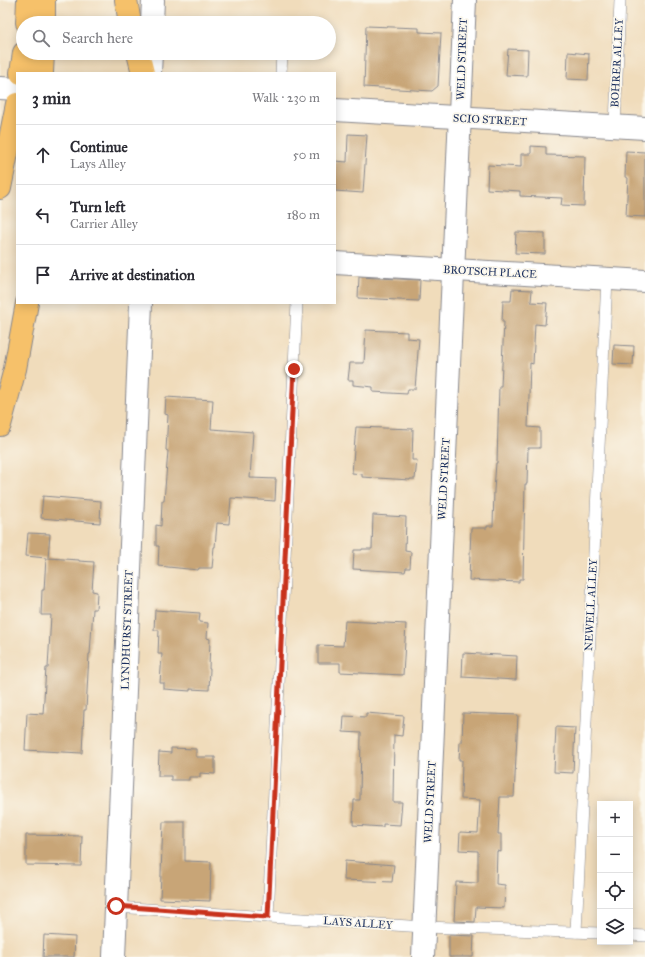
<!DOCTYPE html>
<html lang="en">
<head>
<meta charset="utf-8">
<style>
	body { margin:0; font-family:"IM FELL Great Primer",serif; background:#f7f7f7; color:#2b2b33 }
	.controls { position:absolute; right:12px; bottom:12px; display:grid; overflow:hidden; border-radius:0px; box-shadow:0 2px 10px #0003 }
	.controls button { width:36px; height:36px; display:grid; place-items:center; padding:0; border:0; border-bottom:1px solid #e1e1e2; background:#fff; color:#2b2b33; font:20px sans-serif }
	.stop { position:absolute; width:12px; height:12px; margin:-9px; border:3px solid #c8321e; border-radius:50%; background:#fff }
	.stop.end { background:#c8321e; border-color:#fff; box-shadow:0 1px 4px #0008 }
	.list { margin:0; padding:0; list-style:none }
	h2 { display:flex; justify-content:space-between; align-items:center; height:52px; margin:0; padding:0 16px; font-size:17px }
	h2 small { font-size:13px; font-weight:400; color:#7c7c81 }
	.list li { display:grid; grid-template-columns:26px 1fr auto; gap:12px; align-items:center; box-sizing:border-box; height:60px; padding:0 16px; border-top:1px solid #e1e1e2 }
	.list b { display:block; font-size:15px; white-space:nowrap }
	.list p { margin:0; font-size:13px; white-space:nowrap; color:#7c7c81 }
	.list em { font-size:13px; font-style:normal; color:#7c7c81 }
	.icon { flex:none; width:22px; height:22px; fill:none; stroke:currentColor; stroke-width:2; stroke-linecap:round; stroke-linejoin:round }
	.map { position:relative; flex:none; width:645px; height:957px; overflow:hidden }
	.search { position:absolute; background:#fff; box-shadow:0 2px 10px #0003; left:16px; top:16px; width:320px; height:44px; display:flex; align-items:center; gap:10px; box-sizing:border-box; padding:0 14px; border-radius:22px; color:#7c7c81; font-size:15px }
	.panel { position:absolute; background:#fff; box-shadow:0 2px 10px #0003; left:16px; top:72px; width:320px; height:232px; border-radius:0px }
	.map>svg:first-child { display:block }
	.building { fill:#c8a577 }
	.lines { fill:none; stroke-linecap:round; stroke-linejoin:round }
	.service-casing { stroke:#86868c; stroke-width:12 }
	.minor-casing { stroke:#86868c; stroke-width:24 }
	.tertiary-casing { stroke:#86868c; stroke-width:24 }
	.motorway-casing { stroke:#86868c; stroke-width:24 }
	.service { stroke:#fff; stroke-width:11 }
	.minor { stroke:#fff; stroke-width:22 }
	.tertiary { stroke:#fff; stroke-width:22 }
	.motorway { stroke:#f6c16b; stroke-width:22 }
	.route { stroke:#c8321e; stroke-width:5 }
	.labels { text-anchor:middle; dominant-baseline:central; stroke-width:3.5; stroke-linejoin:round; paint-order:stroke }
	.street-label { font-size:11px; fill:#1b2f5e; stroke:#fbf7ec }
</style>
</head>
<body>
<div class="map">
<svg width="645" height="957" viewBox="0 0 645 957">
	<rect width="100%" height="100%" fill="#fbf7ec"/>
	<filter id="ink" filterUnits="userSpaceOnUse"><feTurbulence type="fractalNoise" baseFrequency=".025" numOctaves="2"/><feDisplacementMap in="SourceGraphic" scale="8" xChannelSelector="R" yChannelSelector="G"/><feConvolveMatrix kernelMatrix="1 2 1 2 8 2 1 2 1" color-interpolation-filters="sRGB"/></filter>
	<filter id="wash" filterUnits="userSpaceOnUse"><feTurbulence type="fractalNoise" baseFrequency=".012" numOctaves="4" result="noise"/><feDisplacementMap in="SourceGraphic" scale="16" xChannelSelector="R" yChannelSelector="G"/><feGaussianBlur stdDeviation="0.9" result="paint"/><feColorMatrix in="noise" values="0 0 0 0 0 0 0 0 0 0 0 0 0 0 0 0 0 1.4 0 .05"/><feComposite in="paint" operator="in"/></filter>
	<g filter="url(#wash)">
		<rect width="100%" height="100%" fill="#f0dcbb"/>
		<g id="blocks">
			<g class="building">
				<polygon points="366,26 419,28 419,32 441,33 438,86 432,91 364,87"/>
				<polygon points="508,49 528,50 527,76 506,75"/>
				<polygon points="568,52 589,54 588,80 567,79"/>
				<polygon points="348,134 367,135 363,193 335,191 335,161 347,162"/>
				<polygon points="531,146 546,147 546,155 585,156 584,206 561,205 562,198 520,196 520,191 487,189 488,165 521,167 521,154 531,154"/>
				<polygon points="626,151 645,152 645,217 626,216 628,178 625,177"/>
				<polygon points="516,232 545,233 545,254 515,253"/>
				<polygon points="359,277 420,280 419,301 358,298"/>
				<polygon points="512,289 532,290 531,302 547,303 545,325 535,324 533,364 530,363 528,427 540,428 540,448 528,448 527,484 525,484 523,579 519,579 519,582 469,580 471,528 487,528 487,526 493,526 494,490 496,463 497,463 499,386 501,386 504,322 502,322 503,301 511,301"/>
				<polygon points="366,330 407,332 407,338 419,339 415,389 408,389 407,394 373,392 373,387 353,385 353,380 348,380 350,363 364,363"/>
				<polygon points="614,345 634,346 633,365 613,364"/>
				<polygon points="166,397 213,400 211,429 253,432 250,478 276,479 275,501 231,498 229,524 217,523 215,547 214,547 212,568 199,568 198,570 158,566 159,546 156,546 156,525 161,526 162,501 164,501 168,451 166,450 168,415 165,414"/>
				<polygon points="356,427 413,429 412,460 417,460 415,479 410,479 410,480 362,477 362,474 352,473"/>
				<polygon points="43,496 101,501 100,523 41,518"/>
				<polygon points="373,515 406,517 405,551 411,552 410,568 406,568 405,572 353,569 354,550 362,550 362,549 372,549"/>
				<polygon points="28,533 50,534 48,558 79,560 79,561 94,562 92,591 97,592 96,609 93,609 90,654 89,654 86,710 84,710 82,753 25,750 27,713 43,714 46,668 48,668 51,615 41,615 42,590 44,590 46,558 26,556"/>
				<polygon points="155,610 200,613 199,622 208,623 207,638 210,639 209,669 210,669 209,690 190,689 190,691 164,689 164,683 160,683 162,654 158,654 159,630 154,630"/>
				<polygon points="345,621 406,624 403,675 340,672 340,663 318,663 318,645 343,646"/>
				<polygon points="463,653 517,656 516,680 462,677"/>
				<polygon points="366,713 404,716 402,736 394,735 393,802 402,802 400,825 383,824 383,827 353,825 354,800 360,800 361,733 343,732 344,716 366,717"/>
				<polygon points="463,713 518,715 514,797 500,797 498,834 501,834 501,852 497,851 496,884 505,885 504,908 476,907 475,922 454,921 456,882 478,883 478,851 459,850 460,832 478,833 480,800 461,799 462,760 459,760 460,742 462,742"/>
				<polygon points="556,727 575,728 573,773 554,772"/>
				<polygon points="171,748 196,749 196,757 215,757 215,774 200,773 200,777 189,777 189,780 171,780 171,776 158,776 159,752 171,753"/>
				<polygon points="163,822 185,822 185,861 211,862 210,901 160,899"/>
				<polygon points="26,835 82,836 81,866 26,865"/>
				<polygon points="345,861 394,865 392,882 344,880"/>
				<polygon points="44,935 75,937 74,957 43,957"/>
				<polygon points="449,935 474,936 473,957 449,957"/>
			</g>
		</g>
	</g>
	<g filter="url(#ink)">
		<use href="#blocks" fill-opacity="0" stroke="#86868c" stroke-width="1"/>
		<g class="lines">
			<defs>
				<g id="service">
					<polyline points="281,73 282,53"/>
					<polyline points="615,126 620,0"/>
					<polyline points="116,907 424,927 600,933"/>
					<polyline points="268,917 297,303"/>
					<polyline points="576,932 607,279"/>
					<polyline points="630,935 645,936"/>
				</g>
				<g id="minor">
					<polyline points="335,263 645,281"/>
					<polyline points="423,957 465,0"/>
				</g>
				<g id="tertiary">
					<polyline points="152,23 153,0"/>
					<polyline points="150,73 151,53"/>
					<polyline points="0,88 17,89"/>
					<polyline points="335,110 645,128"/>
					<polyline points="114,957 141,303"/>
				</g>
				<g id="motorway">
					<polyline points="126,0 130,23"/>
					<polyline points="27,23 28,0"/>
					<polyline points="44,23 44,0"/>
					<polyline points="138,53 143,73"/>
					<polyline points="21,73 24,53"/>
					<polyline points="42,73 43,53"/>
					<polyline points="0,188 17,104"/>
					<polyline points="0,425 15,369 27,303"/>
				</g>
			</defs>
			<use href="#service" class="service-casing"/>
			<use href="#minor" class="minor-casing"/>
			<use href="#tertiary" class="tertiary-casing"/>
			<use href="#motorway" class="motorway-casing"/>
			<use href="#service" class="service"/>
			<use href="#minor" class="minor"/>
			<use href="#tertiary" class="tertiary"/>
			<use href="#motorway" class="motorway"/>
		</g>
	</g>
	<g class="lines" filter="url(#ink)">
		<polyline class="route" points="116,906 268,917 294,369"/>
	</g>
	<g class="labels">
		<g class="street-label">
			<text transform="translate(462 59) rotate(-88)">WELD STREET</text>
			<text transform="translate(617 63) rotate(-87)">BOHRER ALLEY</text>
			<text transform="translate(490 120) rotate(3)">SCIO STREET</text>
			<text transform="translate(490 272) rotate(3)">BROTSCH PLACE</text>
			<text transform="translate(444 479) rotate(-87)">WELD STREET</text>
			<text transform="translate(591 605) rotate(-87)">NEWELL ALLEY</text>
			<text transform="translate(127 630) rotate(-88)">LYNDHURST STREET</text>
			<text transform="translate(430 802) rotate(-87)">WELD STREET</text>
			<text transform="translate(358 923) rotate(4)">LAYS ALLEY</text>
		</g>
	</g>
</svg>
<div class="controls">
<button>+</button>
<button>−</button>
<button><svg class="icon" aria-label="locate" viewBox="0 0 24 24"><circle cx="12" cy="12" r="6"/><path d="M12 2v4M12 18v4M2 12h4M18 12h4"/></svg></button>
<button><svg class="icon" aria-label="layers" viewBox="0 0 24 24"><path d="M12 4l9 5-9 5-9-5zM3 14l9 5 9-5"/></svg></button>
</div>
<div class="stop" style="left:116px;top:906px"></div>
<div class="stop end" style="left:294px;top:369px"></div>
<div class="search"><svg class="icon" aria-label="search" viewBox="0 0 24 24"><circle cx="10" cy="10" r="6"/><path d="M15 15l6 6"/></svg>Search here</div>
<section class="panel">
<h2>3 min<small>Walk · 230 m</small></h2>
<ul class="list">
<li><svg class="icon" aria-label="ahead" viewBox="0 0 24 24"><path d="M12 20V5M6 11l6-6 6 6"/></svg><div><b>Continue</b><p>Lays Alley</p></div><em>50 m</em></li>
<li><svg class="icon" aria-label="left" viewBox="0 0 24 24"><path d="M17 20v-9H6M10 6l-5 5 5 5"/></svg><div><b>Turn left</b><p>Carrier Alley</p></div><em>180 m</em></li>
<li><svg class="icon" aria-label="arrive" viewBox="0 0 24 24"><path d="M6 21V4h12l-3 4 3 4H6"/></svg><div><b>Arrive at destination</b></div></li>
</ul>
</section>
</div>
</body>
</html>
